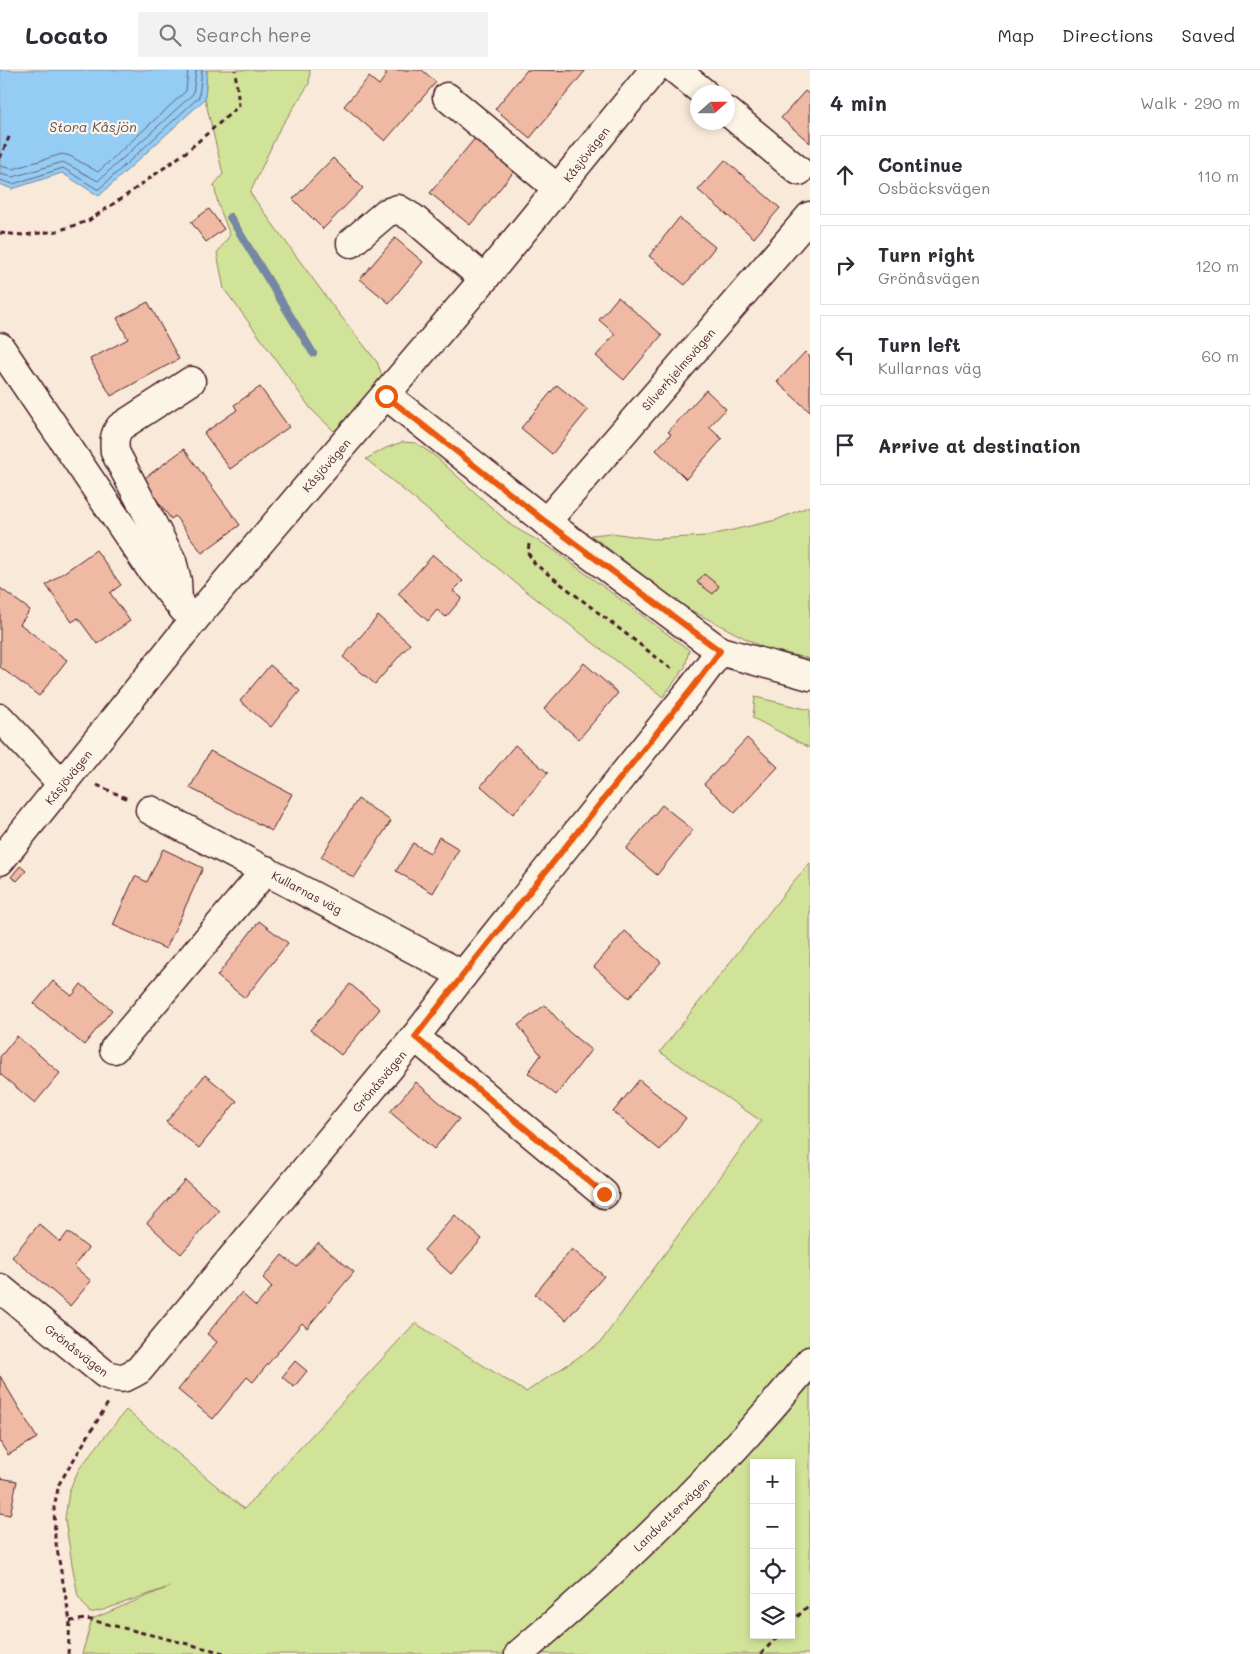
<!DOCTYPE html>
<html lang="en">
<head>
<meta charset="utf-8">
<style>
	body { margin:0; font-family:Mali,sans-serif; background:#f2f2f3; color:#2b2b33 }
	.controls { position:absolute; right:15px; bottom:15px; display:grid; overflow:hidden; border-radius:0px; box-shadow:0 2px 8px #0003 }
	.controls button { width:45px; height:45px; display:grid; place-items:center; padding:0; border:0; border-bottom:1px solid #e1e1e2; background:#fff; color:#2b2b33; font:25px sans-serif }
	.compass { position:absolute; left:690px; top:15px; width:45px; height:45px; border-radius:50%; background:#fff; box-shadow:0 2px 8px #0003; rotate:69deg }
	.stop { position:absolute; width:15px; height:15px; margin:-11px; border:4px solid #ea580c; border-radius:50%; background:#fff }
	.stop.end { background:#ea580c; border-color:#fff; box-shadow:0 1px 5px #0008 }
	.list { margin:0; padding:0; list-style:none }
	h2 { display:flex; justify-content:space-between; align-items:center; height:65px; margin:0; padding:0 20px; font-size:21px }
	h2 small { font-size:16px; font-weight:400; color:#7c7c81 }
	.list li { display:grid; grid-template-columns:32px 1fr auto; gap:15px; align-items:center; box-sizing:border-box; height:80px; margin:0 10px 10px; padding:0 10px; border:1px solid #e1e1e2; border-radius:0px }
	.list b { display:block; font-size:19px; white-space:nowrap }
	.list p { margin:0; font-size:16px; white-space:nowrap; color:#7c7c81 }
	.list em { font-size:16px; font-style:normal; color:#7c7c81 }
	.icon { flex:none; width:28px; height:28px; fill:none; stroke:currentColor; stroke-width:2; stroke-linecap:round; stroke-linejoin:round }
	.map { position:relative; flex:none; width:810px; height:1584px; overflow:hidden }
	header { display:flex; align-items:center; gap:30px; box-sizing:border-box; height:70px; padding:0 25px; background:#fff; border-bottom:1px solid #e1e1e2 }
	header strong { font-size:24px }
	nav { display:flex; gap:28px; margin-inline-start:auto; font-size:18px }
	.search { width:350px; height:45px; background:#f2f2f3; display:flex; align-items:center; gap:12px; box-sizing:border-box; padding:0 18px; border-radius:0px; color:#7c7c81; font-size:19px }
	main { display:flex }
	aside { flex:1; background:#fff }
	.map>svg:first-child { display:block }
	.green { fill:#d1e398; stroke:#8e8162; fill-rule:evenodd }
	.water { fill:#94ccf3; stroke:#7687a3 }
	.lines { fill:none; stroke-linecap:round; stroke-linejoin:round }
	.shore { stroke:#68647b; stroke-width:1 }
	.stream { stroke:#7687a3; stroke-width:8 }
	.building { fill:#efb9a3; stroke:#4a1f2b }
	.minor-casing { stroke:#4a1f2b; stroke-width:31 }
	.path { stroke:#4a1f2b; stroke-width:3; stroke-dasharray:5 4; stroke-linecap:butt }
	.minor { stroke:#fcf5e5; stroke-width:28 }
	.route { stroke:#ea580c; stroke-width:6 }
	.labels { text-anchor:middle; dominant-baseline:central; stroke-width:4.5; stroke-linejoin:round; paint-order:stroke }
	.street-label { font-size:12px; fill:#4a1f2b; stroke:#fcf5e5 }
	.water-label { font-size:14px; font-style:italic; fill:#605367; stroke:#fcf5e5 }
</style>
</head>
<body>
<header>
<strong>Locato</strong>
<div class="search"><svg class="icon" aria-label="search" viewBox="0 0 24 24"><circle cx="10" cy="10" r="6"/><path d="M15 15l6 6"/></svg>Search here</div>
<nav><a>Map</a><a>Directions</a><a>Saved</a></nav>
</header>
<main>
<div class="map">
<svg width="810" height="1584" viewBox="0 0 810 1584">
	<rect width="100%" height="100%" fill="#f9e9d8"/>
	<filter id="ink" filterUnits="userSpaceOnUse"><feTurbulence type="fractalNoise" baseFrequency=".02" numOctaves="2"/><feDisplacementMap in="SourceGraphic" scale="10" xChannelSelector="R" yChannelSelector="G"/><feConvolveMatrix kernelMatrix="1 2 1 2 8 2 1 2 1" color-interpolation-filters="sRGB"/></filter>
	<g filter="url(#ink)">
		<g class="green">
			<polygon points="207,0 310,0 309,14 279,60 250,123 332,235 377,292 383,308 354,344 334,361 311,339 256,262 224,219 217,183 230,165 218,134 214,115 223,104 205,29"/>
			<polygon points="402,372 416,373 435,386 512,456 551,478 689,580 685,597 663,627 517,514 366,389 386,378"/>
			<polygon points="810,436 810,589 764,578 681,535 591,465 612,463 653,469 707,466 776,450"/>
			<polygon points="755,627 810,640 810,678 753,648"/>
			<path d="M810 793V1584H82L92 1549 169 1517 103 1540 90 1543 78 1526 72 1494 65 1449 69 1421 79 1399 126 1340 244 1439 415 1253 526 1322 600 1273 761 1051 660 982 793 812ZM754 1393H791V1565H754Z"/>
		</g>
		<polygon class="water" points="0,0 207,0 205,29 99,126 62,103 12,119 0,114"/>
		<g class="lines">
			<g class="shore">
				<polyline points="0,96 13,99 62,84 70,86 98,102 186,21 188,0"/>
				<polyline points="0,104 13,107 63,92 98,111 193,24 196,0"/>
				<polyline points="0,110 13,114 63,98 97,119 99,119 199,27 202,0"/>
			</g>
			<polyline class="stream" points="230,147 313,283"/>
		</g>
		<g class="building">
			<polygon points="383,0 422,0 436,12 385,71 344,36 369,7 379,15 387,4"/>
			<polygon points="527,0 585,1 530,68 495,39"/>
			<polygon points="805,21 810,25 810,73 781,48"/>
			<polygon points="476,67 516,99 470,155 430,123"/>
			<polygon points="333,88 363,118 323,159 293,129"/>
			<polygon points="725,90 780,138 754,168 698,120"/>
			<polygon points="209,139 224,159 206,172 191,152"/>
			<polygon points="679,148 715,177 685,215 649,186"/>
			<polygon points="395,168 423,192 389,233 360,209"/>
			<polygon points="618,227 662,265 624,310 596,286 615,264 599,250"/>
			<polygon points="148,232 179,289 111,326 90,289 128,269 117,248"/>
			<polygon points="805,282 810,287 810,342 777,312"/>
			<polygon points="557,315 588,340 552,384 521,358"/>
			<polygon points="260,317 289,357 230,399 204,363 237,340 234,335"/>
			<polygon points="706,320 726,339 709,357 722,369 686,409 656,380 671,364 668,362"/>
			<polygon points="184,379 240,455 202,483 175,446 171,449 142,410"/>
			<polygon points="96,480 121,515 110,523 130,551 97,574 78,548 72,552 46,515"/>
			<polygon points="433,485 463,511 453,521 462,528 446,547 437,540 428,551 398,524"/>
			<polygon points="704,504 719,516 713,524 697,512"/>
			<polygon points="0,518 30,540 20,554 67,590 39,626 0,597"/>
			<polygon points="378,546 410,574 375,614 343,587"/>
			<polygon points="584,593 618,623 579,669 544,639"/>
			<polygon points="270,595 300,621 271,657 240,631"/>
			<polygon points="747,668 778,697 735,743 704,714"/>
			<polygon points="515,675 548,703 513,744 481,716"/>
			<polygon points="210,681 292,724 272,761 190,718"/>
			<polygon points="358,729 391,751 354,808 321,787"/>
			<polygon points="662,735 693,760 657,805 626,779"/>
			<polygon points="439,767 459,779 433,823 396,801 413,773 430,783"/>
			<polygon points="163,779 203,798 166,879 113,855 135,806 147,812"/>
			<polygon points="20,796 26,801 17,811 11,807"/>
			<polygon points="259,851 288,873 245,928 217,906"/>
			<polygon points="625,861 661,892 629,928 594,897"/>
			<polygon points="53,911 72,926 81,914 112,940 84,975 34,934"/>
			<polygon points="350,914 380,939 341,985 310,960"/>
			<polygon points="545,935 569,962 591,980 556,1025 528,1003 541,985 518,955"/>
			<polygon points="17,966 60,1003 35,1033 0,1004 0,987"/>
			<polygon points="205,1005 237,1031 199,1078 166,1052"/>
			<polygon points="639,1010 686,1048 660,1080 613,1042"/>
			<polygon points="416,1012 459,1049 434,1079 390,1042"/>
			<polygon points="185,1110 219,1140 181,1184 147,1153"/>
			<polygon points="455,1145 482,1169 451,1204 424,1180"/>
			<polygon points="39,1154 60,1172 68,1162 88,1178 74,1196 91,1211 70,1236 12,1187"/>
			<polygon points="318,1173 354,1202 307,1258 302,1253 253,1312 247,1307 213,1349 178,1320 217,1272 207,1264 241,1223 256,1236 272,1217 263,1208 282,1185 297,1197"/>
			<polygon points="572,1179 604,1206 566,1250 535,1224"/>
			<polygon points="295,1291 307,1301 294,1317 282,1307"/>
			<polygon points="0,1306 37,1368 8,1385 0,1372"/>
			<polygon points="0,1408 17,1411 10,1445 0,1443"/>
		</g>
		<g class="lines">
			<defs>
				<g id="minor">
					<polyline points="676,0 703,22"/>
					<polyline points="447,27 558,119"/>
					<polyline points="728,42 799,101"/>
					<polyline points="351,173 386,143 398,139 413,148 484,209"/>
					<polyline points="0,277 150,498 193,551"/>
					<polyline points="386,325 546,452 720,581 810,606"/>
					<polyline points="546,452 810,146"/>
					<path d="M178 531 177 511 172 491 115 382C114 372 114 365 120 357L191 311"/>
					<polyline points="0,648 61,713"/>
					<polyline points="150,740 463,905"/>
					<polyline points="0,791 193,551 484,209 654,0"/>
					<polyline points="415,967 604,1124"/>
					<polyline points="114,979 266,800"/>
					<path d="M0 1218 105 1304C122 1310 124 1309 139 1300L415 967 463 905 694 616 720 581"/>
					<path d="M519 1584C624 1495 723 1399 810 1291"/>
				</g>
			</defs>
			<use href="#minor" class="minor-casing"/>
			<g class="path">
				<polyline points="0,88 10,65"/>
				<polyline points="0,163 24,165 57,161 88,151 128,124 186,82 239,36 235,0"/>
				<polyline points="529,474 528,483 535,494 673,600"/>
				<polyline points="97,715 128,729"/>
				<polyline points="70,1551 87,1549 228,1584"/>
				<polyline points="791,1553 810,1534"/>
				<polyline points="68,1584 70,1551 55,1468 54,1437 59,1414 108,1333"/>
				<polyline points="761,1584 779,1565"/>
			</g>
			<use href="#minor" class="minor"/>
		</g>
	</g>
	<g class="lines" filter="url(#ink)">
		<polyline class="route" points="386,326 546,452 720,581 694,616 463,905 415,967 604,1124"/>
	</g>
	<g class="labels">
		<g class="street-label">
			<text transform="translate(586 84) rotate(-52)">Kåsjövägen</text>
			<text transform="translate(678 299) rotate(-49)">Silverhjelmsvägen</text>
			<text transform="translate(326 395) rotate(-49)">Kåsjövägen</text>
			<text transform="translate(68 707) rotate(-51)">Kåsjövägen</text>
			<text transform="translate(307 822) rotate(28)">Kullarnas väg</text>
			<text transform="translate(379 1011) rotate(-50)">Grönåsvägen</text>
			<text transform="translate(77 1280) rotate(38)">Grönåsvägen</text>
			<text transform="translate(671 1444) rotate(-44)">Landvettervägen</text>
		</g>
		<g class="water-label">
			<text x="93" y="56">Stora Kåsjön</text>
		</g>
	</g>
</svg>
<div class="controls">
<button>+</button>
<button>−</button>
<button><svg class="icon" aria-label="locate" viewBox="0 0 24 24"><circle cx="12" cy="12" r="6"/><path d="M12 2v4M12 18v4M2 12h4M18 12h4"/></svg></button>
<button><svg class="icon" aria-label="layers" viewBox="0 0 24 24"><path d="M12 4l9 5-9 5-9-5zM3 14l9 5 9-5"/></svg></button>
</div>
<svg class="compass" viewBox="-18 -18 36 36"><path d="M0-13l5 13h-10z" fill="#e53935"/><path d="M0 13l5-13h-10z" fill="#7c7c81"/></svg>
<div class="stop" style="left:386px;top:326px"></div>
<div class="stop end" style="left:604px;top:1124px"></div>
</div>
<aside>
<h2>4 min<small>Walk · 290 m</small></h2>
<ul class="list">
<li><svg class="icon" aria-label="ahead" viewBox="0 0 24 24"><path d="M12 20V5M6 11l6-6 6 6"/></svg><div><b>Continue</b><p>Osbäcksvägen</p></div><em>110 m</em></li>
<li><svg class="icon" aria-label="right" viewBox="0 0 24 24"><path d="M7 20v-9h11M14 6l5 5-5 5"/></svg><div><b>Turn right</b><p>Grönåsvägen</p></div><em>120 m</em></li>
<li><svg class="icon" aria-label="left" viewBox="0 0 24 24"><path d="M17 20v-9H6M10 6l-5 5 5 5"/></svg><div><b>Turn left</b><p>Kullarnas väg</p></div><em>60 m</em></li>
<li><svg class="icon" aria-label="arrive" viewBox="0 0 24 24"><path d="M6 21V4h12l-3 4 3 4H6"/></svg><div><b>Arrive at destination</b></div></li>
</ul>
</aside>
</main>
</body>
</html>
